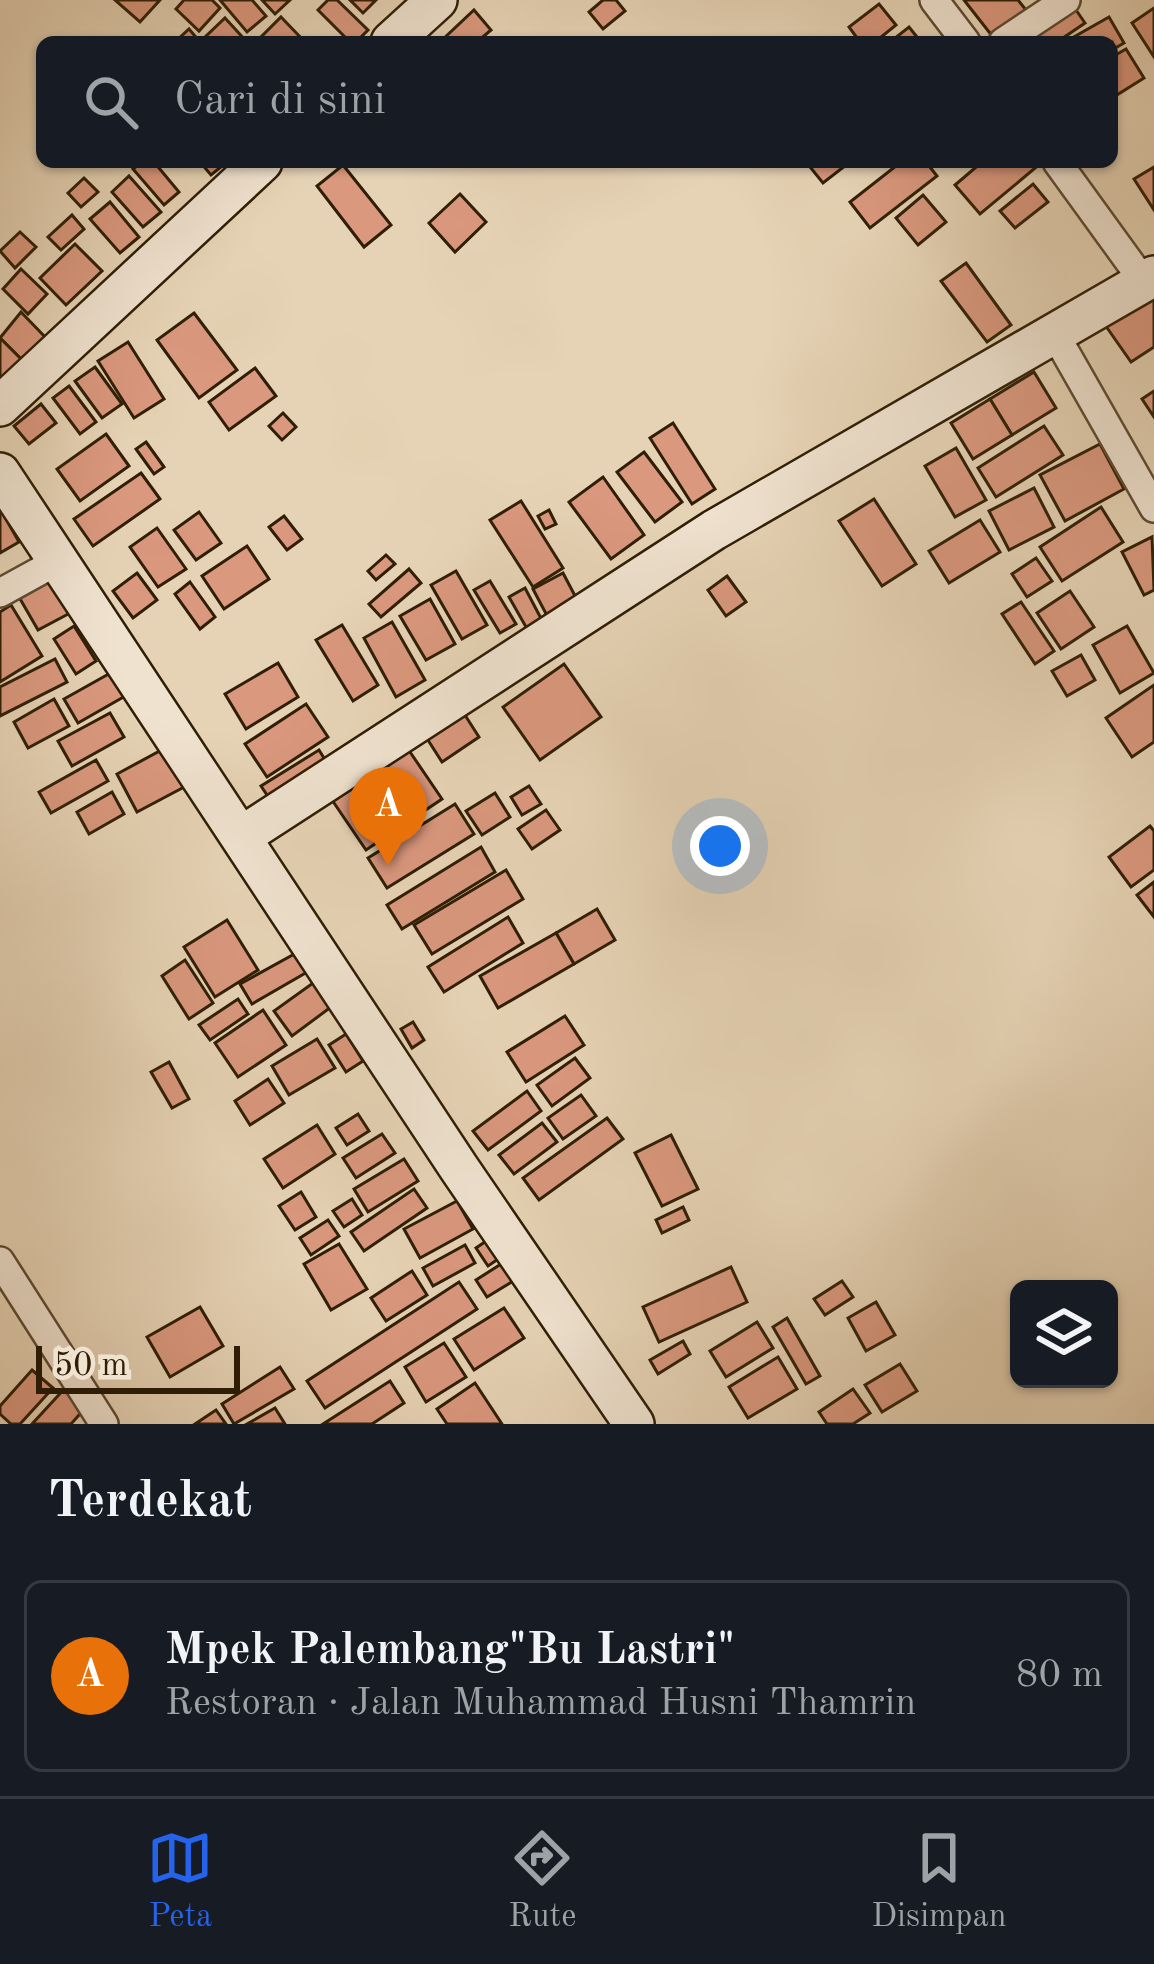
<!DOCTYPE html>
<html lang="id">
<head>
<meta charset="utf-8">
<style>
	body { margin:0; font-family:"Old Standard TT",serif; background:#242831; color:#f1f3f6 }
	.controls { position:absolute; right:36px; bottom:36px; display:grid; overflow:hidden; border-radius:18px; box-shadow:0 3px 9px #0004 }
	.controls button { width:108px; height:108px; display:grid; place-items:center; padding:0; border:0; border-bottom:3px solid #363941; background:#171b24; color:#f1f3f6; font:60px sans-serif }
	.scale { position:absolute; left:36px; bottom:30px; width:204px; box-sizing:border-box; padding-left:12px; border:6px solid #2f1e05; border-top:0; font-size:33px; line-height:42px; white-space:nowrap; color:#2f1e05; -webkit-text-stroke:9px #efe2cf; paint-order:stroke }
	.you { position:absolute; left:720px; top:846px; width:42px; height:42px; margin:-30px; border:9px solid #fff; border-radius:50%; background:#1a73e8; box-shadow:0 0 0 18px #1a73e833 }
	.badge { display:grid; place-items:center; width:78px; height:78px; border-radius:50%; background:#2563eb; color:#fff; font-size:39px; font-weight:700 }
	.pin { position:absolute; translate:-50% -99px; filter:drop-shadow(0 3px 6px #0008) }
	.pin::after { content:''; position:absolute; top:63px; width:42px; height:36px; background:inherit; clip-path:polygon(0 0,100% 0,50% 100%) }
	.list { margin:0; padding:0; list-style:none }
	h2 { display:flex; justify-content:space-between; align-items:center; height:156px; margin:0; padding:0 48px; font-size:51px }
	h2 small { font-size:39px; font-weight:400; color:#9ea1a6 }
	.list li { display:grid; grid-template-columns:78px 1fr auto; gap:36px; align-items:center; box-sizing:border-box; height:192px; margin:0 24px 24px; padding:0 24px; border:3px solid #363941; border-radius:18px }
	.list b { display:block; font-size:45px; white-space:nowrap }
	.list p { margin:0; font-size:39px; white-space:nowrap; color:#9ea1a6 }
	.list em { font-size:39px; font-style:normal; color:#9ea1a6 }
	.icon { flex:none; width:66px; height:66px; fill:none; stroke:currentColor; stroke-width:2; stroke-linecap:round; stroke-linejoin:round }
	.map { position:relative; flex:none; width:1154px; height:1424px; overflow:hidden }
	.search { position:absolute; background:#171b24; box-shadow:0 3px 9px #0004; left:36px; right:36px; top:36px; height:132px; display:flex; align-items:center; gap:30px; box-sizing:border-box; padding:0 42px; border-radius:18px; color:#9ea1a6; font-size:45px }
	.sheet { height:372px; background:#171b24 }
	nav { display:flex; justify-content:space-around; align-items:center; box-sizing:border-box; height:168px; border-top:3px solid #363941; background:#171b24; font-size:33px; color:#9ea1a6 }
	nav a { display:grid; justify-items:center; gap:6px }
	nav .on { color:#2563eb }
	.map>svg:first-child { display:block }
	.building { fill:#da987e; stroke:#2f1e05; stroke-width:3 }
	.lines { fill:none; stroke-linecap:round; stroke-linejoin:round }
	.street-casing { stroke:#5d4b31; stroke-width:32 }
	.secondary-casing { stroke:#2f1e05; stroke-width:44 }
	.street { stroke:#efe2cf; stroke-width:27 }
	.secondary { stroke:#efe2cf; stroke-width:39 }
</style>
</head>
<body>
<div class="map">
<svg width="1154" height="1424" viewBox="0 0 1154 1424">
	<rect width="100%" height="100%" fill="#e6d3b5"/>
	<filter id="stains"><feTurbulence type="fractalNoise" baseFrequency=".00167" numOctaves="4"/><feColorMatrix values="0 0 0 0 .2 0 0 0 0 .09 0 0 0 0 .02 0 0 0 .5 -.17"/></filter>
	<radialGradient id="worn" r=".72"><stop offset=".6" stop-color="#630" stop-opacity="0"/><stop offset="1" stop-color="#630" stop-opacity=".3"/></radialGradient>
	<g class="building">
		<polygon points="115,0 160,0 140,22"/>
		<polygon points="184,0 212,0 220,8 199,31 176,9"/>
		<polygon points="220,0 252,0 266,16 247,32"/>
		<polygon points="262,0 290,0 275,14"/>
		<polygon points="328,0 337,0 368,30 356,42 350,42 318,10"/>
		<polygon points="350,0 376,0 363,13"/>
		<polygon points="603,0 616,0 625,11 603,29 589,12"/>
		<polygon points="964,0 1018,0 1026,10 993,37"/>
		<polygon points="879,4 896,25 875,42 860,42 849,27"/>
		<polygon points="1074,7 1085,23 1057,42 1023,42"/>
		<polygon points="1154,8 1154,57 1132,23"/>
		<polygon points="474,10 491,30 477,42 440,42"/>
		<polygon points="281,17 305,42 258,40"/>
		<polygon points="1109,17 1124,43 1112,50 1112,42 1065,42"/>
		<polygon points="225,18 247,42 203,39"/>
		<polygon points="909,27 921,42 890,42"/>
		<polygon points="189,29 200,42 175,42"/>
		<polygon points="1126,49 1144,78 1112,98 1112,57"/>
		<polygon points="142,162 154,162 179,192 164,205 133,169"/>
		<polygon points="200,162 227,162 211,175"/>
		<polygon points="806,162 850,162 823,183"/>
		<polygon points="901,162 926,162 937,176 870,228 850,202"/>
		<polygon points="982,162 1038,162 1040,164 980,214 955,185"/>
		<polygon points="343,165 391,225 364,247 317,186"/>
		<polygon points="1154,167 1154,210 1134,179"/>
		<polygon points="129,176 161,212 143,227 112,192"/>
		<polygon points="84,178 98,192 81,207 68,193"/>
		<polygon points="1033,184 1048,202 1015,228 1000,211"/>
		<polygon points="460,194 486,222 455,252 429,223"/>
		<polygon points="923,195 946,222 918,245 896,218"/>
		<polygon points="110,202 139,237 120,253 90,219"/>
		<polygon points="72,215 84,229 61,250 48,237"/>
		<polygon points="20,232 36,247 15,268 0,251"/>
		<polygon points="75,244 102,271 66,305 40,278"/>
		<polygon points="966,263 1011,325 987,342 941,281"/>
		<polygon points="21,269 47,294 28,314 3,289"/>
		<polygon points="1154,288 1154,347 1131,362 1103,322"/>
		<polygon points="21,312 46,338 23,361 0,338"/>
		<polygon points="194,313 237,370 199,398 157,340"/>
		<polygon points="0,338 23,361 0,383"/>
		<polygon points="128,342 164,399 134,418 98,361"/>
		<polygon points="95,367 122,404 102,418 75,381"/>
		<polygon points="255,368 276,396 229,430 209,402"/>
		<polygon points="1034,372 1056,408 1012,435 990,399"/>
		<polygon points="69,386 96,422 80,434 53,398"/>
		<polygon points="1154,391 1154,417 1142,399"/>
		<polygon points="990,399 1012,435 973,459 951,423"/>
		<polygon points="41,404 56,423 29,444 14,426"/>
		<polygon points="283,413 296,427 282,440 269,426"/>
		<polygon points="673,423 715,489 692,504 650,438"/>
		<polygon points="1044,426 1063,455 996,497 978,468"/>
		<polygon points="106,434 129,466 80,501 57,469"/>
		<polygon points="146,442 164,467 154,474 136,449"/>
		<polygon points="1100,444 1124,489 1065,521 1040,475"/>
		<polygon points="956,448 986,500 955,517 925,466"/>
		<polygon points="644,452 682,502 655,522 617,472"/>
		<polygon points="141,473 160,499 93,546 74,519"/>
		<polygon points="603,477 644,535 611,559 569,502"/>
		<polygon points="1034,488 1054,527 1009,550 989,511"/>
		<polygon points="874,499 916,564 882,586 839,521"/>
		<polygon points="521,501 563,568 533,587 490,520"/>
		<polygon points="1101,507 1123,542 1062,581 1040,547"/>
		<polygon points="549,510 556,524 545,529 538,516"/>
		<polygon points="2,512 19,542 0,553 0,513"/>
		<polygon points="199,512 221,543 196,560 174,530"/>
		<polygon points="284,516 302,539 287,550 269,527"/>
		<polygon points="980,520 1000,552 949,583 929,551"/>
		<polygon points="157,528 186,569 158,587 130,547"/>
		<polygon points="1152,537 1154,590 1144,595 1122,552"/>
		<polygon points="247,546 269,579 224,609 202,576"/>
		<polygon points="386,555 395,564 376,580 368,571"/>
		<polygon points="1036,558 1052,581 1027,597 1012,574"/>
		<polygon points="409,569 421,583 381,617 369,604"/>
		<polygon points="456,571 487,625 462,639 431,585"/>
		<polygon points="137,573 157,600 133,618 113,591"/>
		<polygon points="563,573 583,611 553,627 533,589"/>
		<polygon points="727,576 746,602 726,616 708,590"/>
		<polygon points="53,579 72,612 38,630 19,597"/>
		<polygon points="490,581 516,624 500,633 474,590"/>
		<polygon points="190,582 215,617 200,629 175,594"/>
		<polygon points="525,588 545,626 530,634 509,597"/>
		<polygon points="1070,591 1094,627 1061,649 1037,613"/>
		<polygon points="430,599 455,644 426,660 400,616"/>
		<polygon points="1021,602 1054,651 1035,664 1002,614"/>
		<polygon points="11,605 42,656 0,682 0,612"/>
		<polygon points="392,622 425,680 396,697 364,638"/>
		<polygon points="342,625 378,685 353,701 316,640"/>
		<polygon points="74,626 96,661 76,674 54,639"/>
		<polygon points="1127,626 1154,673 1120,693 1093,645"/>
		<polygon points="1081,655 1095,680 1067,696 1052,671"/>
		<polygon points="55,659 67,682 0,716 0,687"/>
		<polygon points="278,663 298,697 246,729 225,694"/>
		<polygon points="564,664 601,717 540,760 503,707"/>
		<polygon points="114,671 127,695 78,723 64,699"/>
		<polygon points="1154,685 1154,742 1132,757 1106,718"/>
		<polygon points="54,699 69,726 28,748 14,722"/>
		<polygon points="306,704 328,737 267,777 245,744"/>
		<polygon points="463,712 479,737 442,762 426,737"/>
		<polygon points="110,713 124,737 72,766 58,741"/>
		<polygon points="167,747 188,785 137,812 117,774"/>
		<polygon points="408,749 442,799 366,850 332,800"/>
		<polygon points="319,750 332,771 275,807 261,786"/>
		<polygon points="96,760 108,781 51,813 39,792"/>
		<polygon points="529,786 541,804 522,815 511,797"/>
		<polygon points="112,792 124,814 89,834 77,812"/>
		<polygon points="495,793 510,817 482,835 466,811"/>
		<polygon points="455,804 474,834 387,888 368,858"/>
		<polygon points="546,810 560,830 532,849 518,829"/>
		<polygon points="1150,826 1154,831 1154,870 1131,887 1109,857"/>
		<polygon points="481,847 495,872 402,929 387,905"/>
		<polygon points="506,870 523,899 432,954 414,925"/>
		<polygon points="1154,882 1154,917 1137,895"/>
		<polygon points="597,909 615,940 574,964 556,933"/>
		<polygon points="508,917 523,943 444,992 428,967"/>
		<polygon points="227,920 258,970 215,997 184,947"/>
		<polygon points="556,933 574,964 498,1008 480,976"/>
		<polygon points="298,952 309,971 252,1004 240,984"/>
		<polygon points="185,960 213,1003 189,1019 162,976"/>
		<polygon points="313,983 331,1007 292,1036 274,1011"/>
		<polygon points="238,999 248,1014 210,1040 199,1025"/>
		<polygon points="263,1010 286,1045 238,1077 215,1043"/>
		<polygon points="565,1016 584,1045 526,1082 507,1052"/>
		<polygon points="413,1022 424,1040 412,1048 401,1029"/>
		<polygon points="346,1034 363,1061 346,1072 329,1045"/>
		<polygon points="317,1039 335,1068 289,1095 272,1066"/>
		<polygon points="575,1058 590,1078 552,1106 537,1085"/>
		<polygon points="169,1062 189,1099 172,1108 151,1072"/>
		<polygon points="268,1079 284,1103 250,1125 235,1101"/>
		<polygon points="527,1091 541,1111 488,1150 473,1131"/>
		<polygon points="581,1095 596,1116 563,1139 548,1118"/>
		<polygon points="358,1114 369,1131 347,1145 336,1128"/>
		<polygon points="607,1118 623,1139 539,1200 523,1178"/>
		<polygon points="542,1123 557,1142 514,1174 499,1155"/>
		<polygon points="317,1125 335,1154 283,1188 264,1159"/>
		<polygon points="382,1134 395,1153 356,1178 343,1158"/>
		<polygon points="671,1135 698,1189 662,1206 635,1153"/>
		<polygon points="404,1159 418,1181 368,1212 354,1189"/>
		<polygon points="414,1189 427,1208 364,1251 351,1232"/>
		<polygon points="301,1192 316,1217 295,1230 279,1206"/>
		<polygon points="352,1199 362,1215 344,1227 333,1211"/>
		<polygon points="457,1201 473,1229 420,1258 404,1229"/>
		<polygon points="683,1207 689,1220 662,1233 656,1220"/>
		<polygon points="328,1220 339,1236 311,1255 300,1238"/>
		<polygon points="495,1235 507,1253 488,1266 476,1248"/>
		<polygon points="339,1244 367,1289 331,1310 304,1264"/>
		<polygon points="465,1245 475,1263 433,1286 423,1268"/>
		<polygon points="512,1257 523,1275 487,1297 476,1280"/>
		<polygon points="731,1267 747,1302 659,1342 643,1307"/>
		<polygon points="412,1271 427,1295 386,1321 371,1298"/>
		<polygon points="842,1281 853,1297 825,1315 814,1299"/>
		<polygon points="459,1282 477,1309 325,1408 307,1381"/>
		<polygon points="876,1302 895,1335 866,1351 848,1318"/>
		<polygon points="200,1307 223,1346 170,1377 147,1337"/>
		<polygon points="504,1308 524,1338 474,1370 454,1339"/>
		<polygon points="787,1318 820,1376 806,1384 773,1327"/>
		<polygon points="757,1322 773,1348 726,1377 710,1351"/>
		<polygon points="683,1341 690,1354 658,1374 650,1360"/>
		<polygon points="444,1343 466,1377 426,1402 405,1367"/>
		<polygon points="778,1357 797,1389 748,1418 729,1387"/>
		<polygon points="900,1364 917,1391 882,1412 865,1385"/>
		<polygon points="280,1367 294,1389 234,1424 222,1404"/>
		<polygon points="32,1370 53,1388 20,1424 11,1424 0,1414 0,1406"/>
		<polygon points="390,1381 404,1403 372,1424 323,1424"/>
		<polygon points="475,1383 502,1424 447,1424 437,1409"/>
		<polygon points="66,1387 87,1406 71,1424 32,1424"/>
		<polygon points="853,1389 870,1413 853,1424 827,1424 819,1412"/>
		<polygon points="275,1408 285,1424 247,1424"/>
		<polygon points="216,1410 226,1424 195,1424"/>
	</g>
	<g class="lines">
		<defs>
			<g id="street">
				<polyline points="934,0 966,42"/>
				<polyline points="1003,42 1066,0"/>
				<polyline points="1057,162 1144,282"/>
				<polyline points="1056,336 1154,508"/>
				<polyline points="0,593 58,561"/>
				<polyline points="0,1261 104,1424"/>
			</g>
			<g id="secondary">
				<polyline points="391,42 437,0"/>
				<polyline points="0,406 262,162"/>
				<polyline points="0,473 459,1168 634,1424"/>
				<polyline points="242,836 714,530 1154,276"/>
			</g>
		</defs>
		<use href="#street" class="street-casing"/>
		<use href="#secondary" class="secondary-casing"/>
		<use href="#street" class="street"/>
		<use href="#secondary" class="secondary"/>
	</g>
	<rect width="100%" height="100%" filter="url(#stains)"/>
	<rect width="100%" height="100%" fill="url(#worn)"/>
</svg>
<div class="controls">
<button><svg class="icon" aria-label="layers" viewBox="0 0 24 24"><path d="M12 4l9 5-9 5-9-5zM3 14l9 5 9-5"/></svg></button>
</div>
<div class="scale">50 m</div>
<div class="you"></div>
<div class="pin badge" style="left:388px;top:866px;background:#e8710a">A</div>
<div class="search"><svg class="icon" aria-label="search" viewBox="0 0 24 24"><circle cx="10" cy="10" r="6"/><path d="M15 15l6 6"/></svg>Cari di sini</div>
</div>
<section class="sheet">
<h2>Terdekat<small></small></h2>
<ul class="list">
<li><span class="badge" style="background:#e8710a">A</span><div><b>Mpek Palembang&quot;Bu Lastri&quot;</b><p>Restoran · Jalan Muhammad Husni Thamrin</p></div><em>80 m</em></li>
</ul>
</section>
<nav>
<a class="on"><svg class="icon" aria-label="map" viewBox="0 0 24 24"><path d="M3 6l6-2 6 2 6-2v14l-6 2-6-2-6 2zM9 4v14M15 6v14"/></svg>Peta</a>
<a><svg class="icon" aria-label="directions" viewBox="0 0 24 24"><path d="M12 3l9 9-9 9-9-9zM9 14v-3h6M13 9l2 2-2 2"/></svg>Rute</a>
<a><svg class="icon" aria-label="saved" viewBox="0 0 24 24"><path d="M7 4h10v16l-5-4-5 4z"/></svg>Disimpan</a>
</nav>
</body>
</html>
